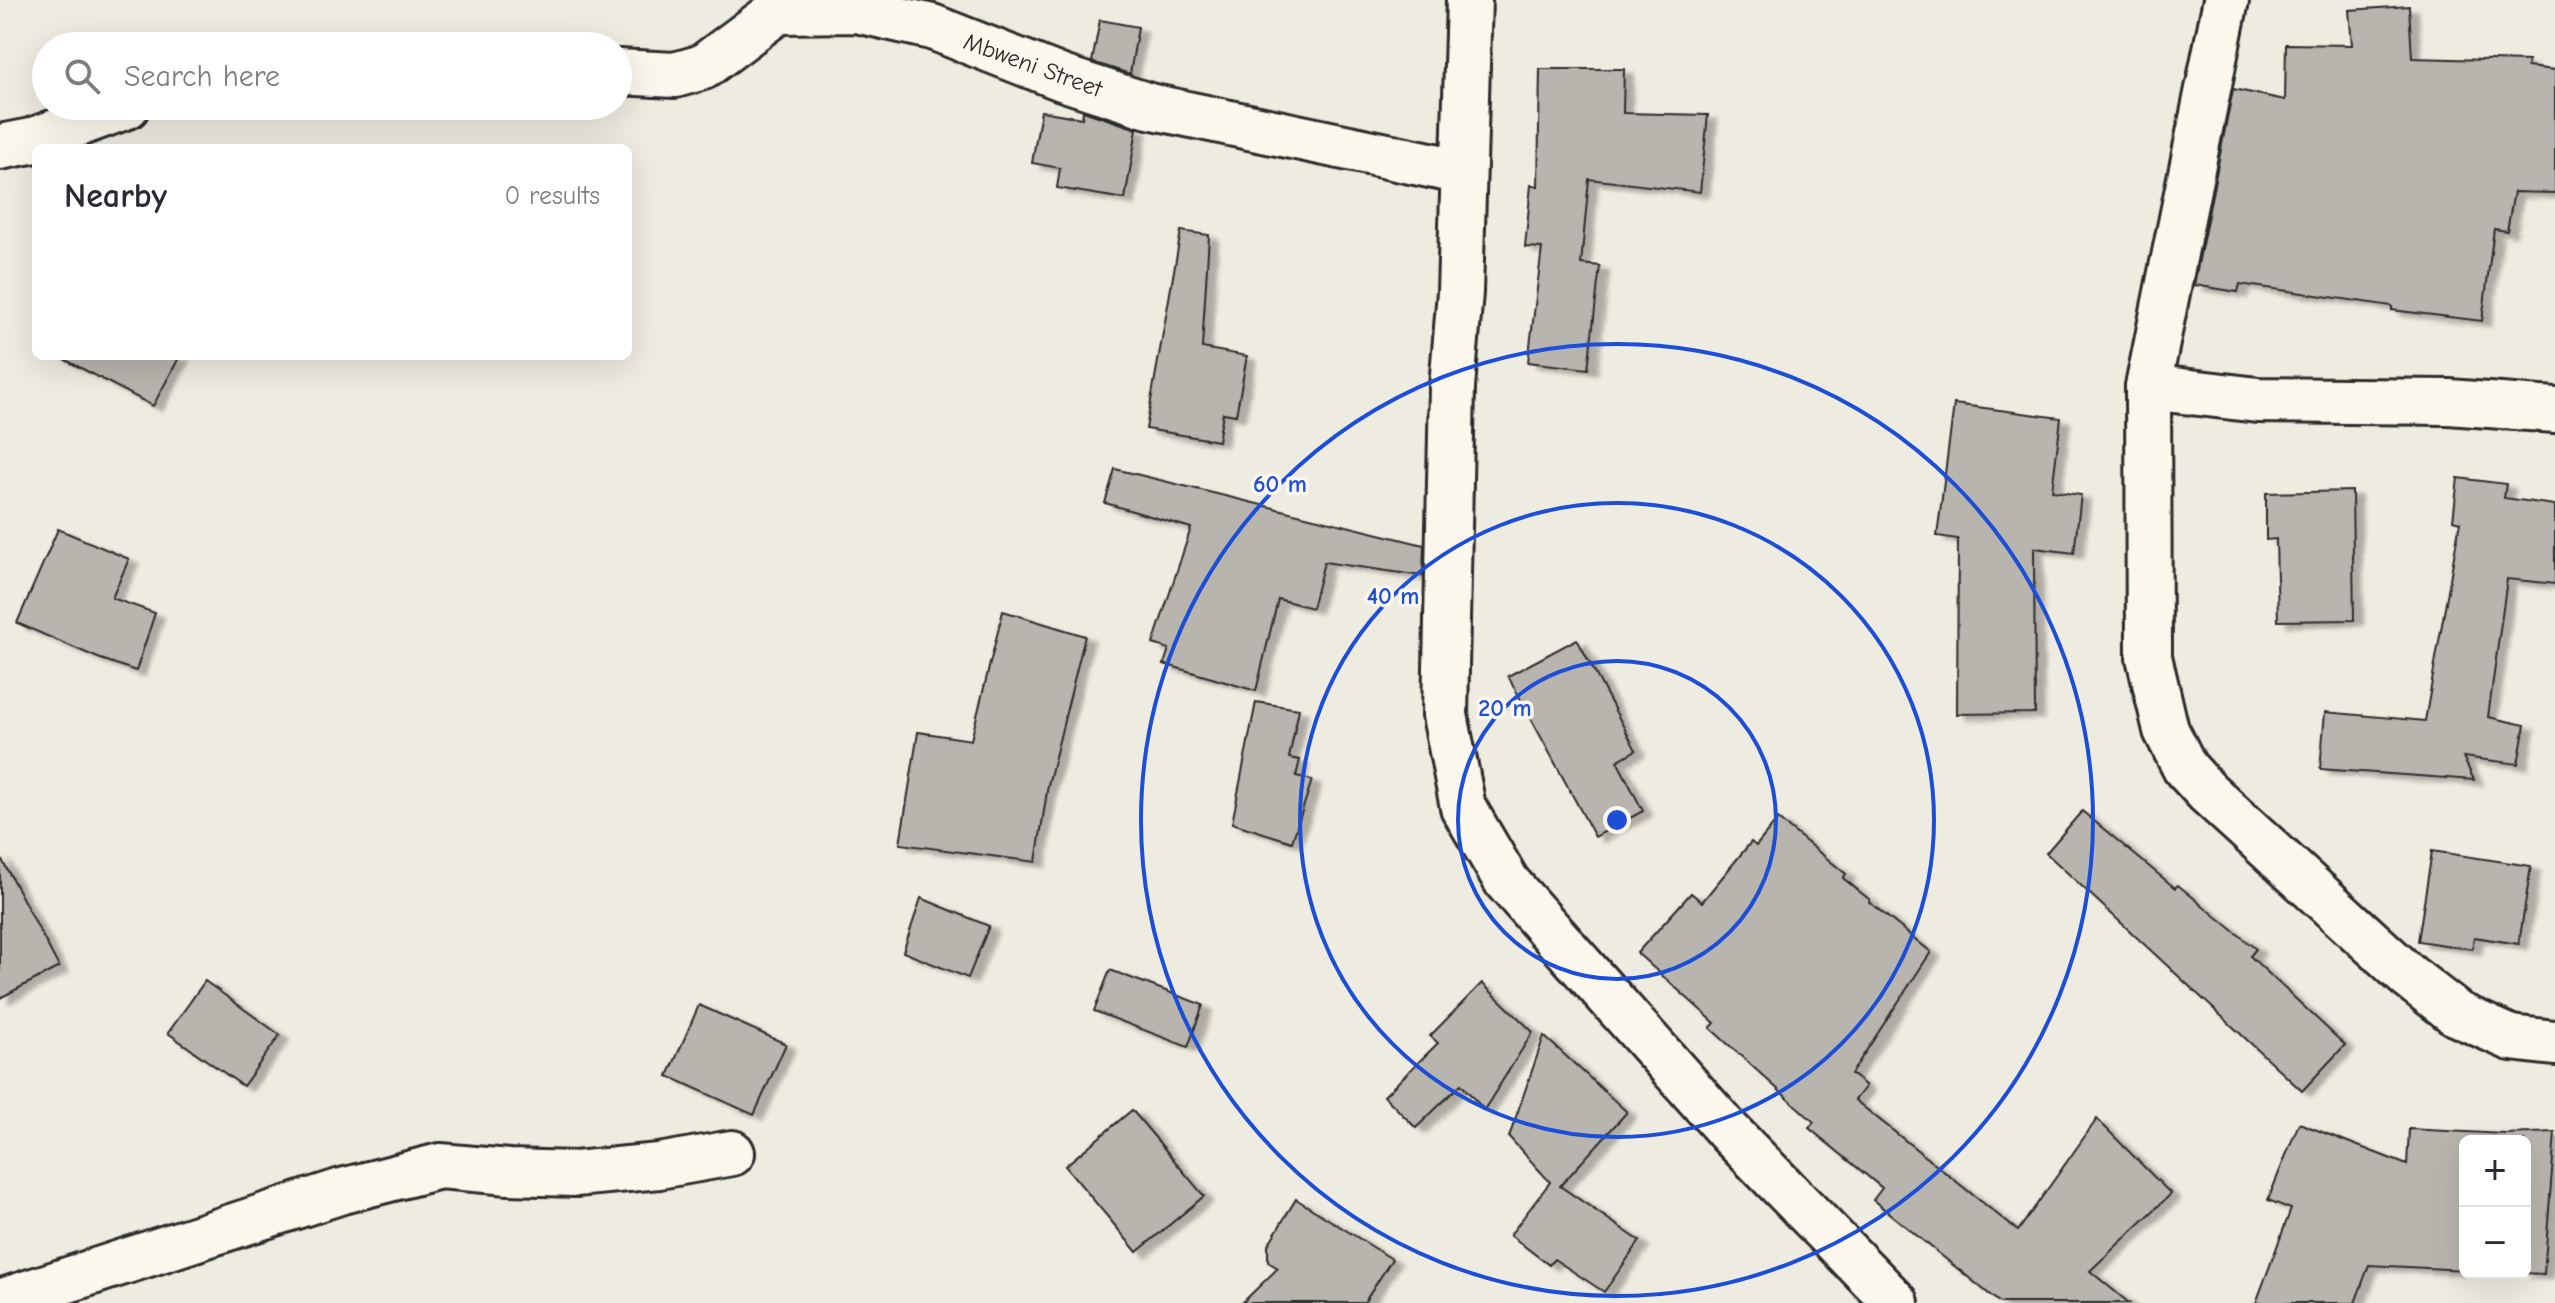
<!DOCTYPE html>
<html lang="en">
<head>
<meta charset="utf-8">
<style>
	body { margin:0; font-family:"Comic Neue",sans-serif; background:#f7f7f7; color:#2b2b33 }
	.controls { position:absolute; right:24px; bottom:24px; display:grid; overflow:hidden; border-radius:12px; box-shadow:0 8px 32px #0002 }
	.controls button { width:72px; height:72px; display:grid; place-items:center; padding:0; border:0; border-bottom:2px solid #e1e1e2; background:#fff; color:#2b2b33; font:40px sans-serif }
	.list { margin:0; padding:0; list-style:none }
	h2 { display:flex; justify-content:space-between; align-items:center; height:104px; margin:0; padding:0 32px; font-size:34px }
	h2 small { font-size:26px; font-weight:400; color:#7c7c81 }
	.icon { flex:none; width:44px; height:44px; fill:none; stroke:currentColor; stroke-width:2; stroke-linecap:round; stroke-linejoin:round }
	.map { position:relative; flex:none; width:2555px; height:1303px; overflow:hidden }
	.search { position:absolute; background:#fff; box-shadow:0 8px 32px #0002; left:32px; top:32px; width:600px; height:88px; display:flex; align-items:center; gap:20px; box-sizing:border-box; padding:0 28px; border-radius:44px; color:#7c7c81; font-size:30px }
	.panel { position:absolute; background:#fff; box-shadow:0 8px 32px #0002; left:32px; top:144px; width:600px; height:216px; border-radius:12px }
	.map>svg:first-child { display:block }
	.building { fill:#b8b5ae; stroke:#2b2b2b; stroke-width:2; filter:url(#shadow) }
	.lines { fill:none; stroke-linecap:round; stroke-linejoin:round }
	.minor-casing { stroke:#2b2b2b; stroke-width:50 }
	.minor { stroke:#fbf7ec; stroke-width:44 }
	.ring { fill:none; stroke:#1d4ed8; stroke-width:4 }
	.labels { text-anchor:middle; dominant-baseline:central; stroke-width:7; stroke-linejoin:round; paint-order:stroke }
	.street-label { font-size:24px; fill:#2b2b2b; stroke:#fbf7ec }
	.centre { fill:#1d4ed8; stroke:#fbf7ec; stroke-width:4 }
	.ring-label { font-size:24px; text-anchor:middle; font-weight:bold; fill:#1d4ed8; stroke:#fbf7ec; stroke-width:7; stroke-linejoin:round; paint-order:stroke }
</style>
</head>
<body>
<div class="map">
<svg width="2555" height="1303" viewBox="0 0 2555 1303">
	<defs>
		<filter id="shadow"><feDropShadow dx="9" dy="5" stdDeviation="2" flood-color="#0004"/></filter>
	</defs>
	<rect width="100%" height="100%" fill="#eeebe0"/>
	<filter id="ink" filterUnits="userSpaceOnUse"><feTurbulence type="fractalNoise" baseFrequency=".0125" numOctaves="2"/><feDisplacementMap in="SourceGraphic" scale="16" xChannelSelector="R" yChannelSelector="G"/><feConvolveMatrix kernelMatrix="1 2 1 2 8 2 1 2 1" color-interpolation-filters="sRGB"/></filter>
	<g filter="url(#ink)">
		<g class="building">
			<polygon points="2409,6 2412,58 2528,61 2527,67 2555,70 2555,193 2514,192 2507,231 2494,229 2482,321 2392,310 2392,306 2240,284 2238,292 2194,285 2233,89 2285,100 2286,44 2352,45 2349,10"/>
			<polygon points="1100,20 1138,27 1130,74 1092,62"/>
			<polygon points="1540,69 1624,69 1623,113 1708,115 1700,192 1589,179 1581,264 1600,266 1588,369 1528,362 1542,248 1525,247 1531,185 1538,186"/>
			<polygon points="1041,111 1082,118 1083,111 1137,129 1125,199 1057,188 1060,168 1032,163"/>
			<polygon points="1181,231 1209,235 1202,348 1247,356 1236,415 1223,413 1218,441 1146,429"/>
			<polygon points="58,356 180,356 153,406"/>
			<polygon points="1954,404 2061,418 2052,491 2081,495 2074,553 2034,548 2035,713 1957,714 1958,539 1937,536"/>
			<polygon points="1115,469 1424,545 1423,576 1324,562 1312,608 1278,599 1256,691 1164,664 1169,649 1153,644 1191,528 1105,503"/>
			<polygon points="2458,478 2506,484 2504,498 2555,505 2555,584 2507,579 2488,717 2525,725 2518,764 2463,757 2474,780 2320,769 2325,712 2425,721 2460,522 2453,520"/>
			<polygon points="2352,491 2354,620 2278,621 2276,539 2266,540 2266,493"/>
			<polygon points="58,529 129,559 112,598 155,613 136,671 98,658 17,623"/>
			<polygon points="1003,611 1085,636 1048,785 1036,862 900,844 918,732 971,740"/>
			<polygon points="1577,639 1636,750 1617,761 1643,811 1595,837 1508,676"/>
			<polygon points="1256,702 1299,709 1289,758 1300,760 1296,776 1312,780 1292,842 1232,823"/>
			<polygon points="2082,811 2175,888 2178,885 2256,949 2250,956 2345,1045 2302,1091 2046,853"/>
			<polygon points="1778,819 1846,874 1843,878 1870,900 1869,902 1931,952 1851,1074 1866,1086 1855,1100 2018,1231 2097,1119 2171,1194 2090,1271 2129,1303 2000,1303 1873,1200 1882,1188 1809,1128 1814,1122 1710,1028 1715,1023 1637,953 1691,893 1702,902 1751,842 1756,846"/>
			<polygon points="2432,851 2531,866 2519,944 2474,937 2472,949 2418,941"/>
			<polygon points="0,856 59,967 0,998"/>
			<polygon points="921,898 989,926 968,978 903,952"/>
			<polygon points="1110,970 1203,1005 1188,1047 1094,1011"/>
			<polygon points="205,981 280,1035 243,1086 168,1033"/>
			<polygon points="1482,983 1533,1032 1484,1110 1461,1084 1416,1128 1384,1096 1438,1043 1430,1036"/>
			<polygon points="699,1005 786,1044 754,1115 668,1076"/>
			<polygon points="1544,1036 1627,1112 1560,1186 1640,1241 1604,1292 1554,1259 1549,1265 1510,1235 1550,1182 1509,1137"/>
			<polygon points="1132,1110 1204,1196 1137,1252 1065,1166"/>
			<polygon points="2299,1123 2407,1165 2409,1129 2505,1134 2555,1132 2544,1274 2521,1273 2525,1273 2525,1141 2465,1141 2465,1270 2369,1265 2355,1303 2256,1303 2291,1209 2268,1200"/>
			<polygon points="1296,1199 1392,1259 1364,1303 1242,1303 1278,1268 1268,1262 1268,1245"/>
		</g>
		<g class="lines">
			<defs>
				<g id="minor">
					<polyline points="1469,0 1460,292 1452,387 1445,715 1463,807 1507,882 1729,1132 1896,1303"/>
					<polyline points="2226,0 2148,387 2149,657 2166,730 2185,768 2207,792 2408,976 2457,1014 2511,1038 2555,1043"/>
					<polyline points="618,72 675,75 703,67 778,11 857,10 932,27 1062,78 1149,106 1463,172"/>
					<polyline points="0,147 31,141 127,106"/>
					<polyline points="2148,387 2258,400 2449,402 2555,410"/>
					<polyline points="0,1302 342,1191 440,1166 509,1172 575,1174 659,1166 732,1153"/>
				</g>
			</defs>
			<use href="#minor" class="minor-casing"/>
			<use href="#minor" class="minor"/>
		</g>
	</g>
	<g class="ring">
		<circle cx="1617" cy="820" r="159"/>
		<circle cx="1617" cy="820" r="317"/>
		<circle cx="1617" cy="820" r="476"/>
	</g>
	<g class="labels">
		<g class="street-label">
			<text transform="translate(1033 65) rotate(20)">Mbweni Street</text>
		</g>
	</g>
	<circle cx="1617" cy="820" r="12" class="centre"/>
	<g class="ring-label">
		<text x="1280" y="492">60 m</text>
		<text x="1393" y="604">40 m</text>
		<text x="1505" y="716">20 m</text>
	</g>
</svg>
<div class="controls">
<button>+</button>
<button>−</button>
</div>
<div class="search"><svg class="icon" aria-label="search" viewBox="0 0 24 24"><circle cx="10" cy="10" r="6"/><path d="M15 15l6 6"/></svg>Search here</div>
<section class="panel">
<h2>Nearby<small>0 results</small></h2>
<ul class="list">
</ul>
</section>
</div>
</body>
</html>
